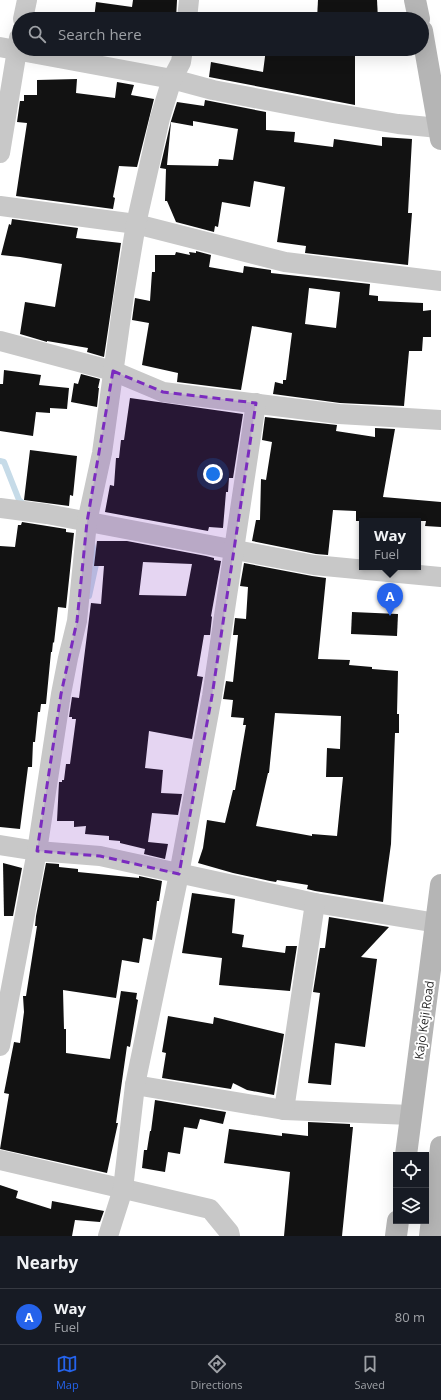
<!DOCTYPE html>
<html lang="en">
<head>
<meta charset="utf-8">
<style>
	body { margin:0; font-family:"Open Sans",sans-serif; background:#20242c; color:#f1f3f6 }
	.controls { position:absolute; right:12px; bottom:12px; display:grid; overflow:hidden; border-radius:0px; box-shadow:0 4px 16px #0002 }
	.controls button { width:36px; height:36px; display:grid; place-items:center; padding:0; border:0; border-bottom:1px solid #363941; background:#171b24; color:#f1f3f6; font:20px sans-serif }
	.you { position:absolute; left:213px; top:474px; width:14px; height:14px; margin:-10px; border:3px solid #fff; border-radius:50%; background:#1a73e8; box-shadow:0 0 0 6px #1a73e833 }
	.badge { display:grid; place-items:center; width:26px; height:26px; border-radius:50%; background:#2563eb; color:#fff; font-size:13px; font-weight:700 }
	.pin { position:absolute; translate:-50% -33px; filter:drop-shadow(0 1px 2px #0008) }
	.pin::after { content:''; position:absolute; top:21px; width:14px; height:12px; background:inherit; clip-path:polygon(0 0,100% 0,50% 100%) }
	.popup { position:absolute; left:359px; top:518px; width:62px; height:52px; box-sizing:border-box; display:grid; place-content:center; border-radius:0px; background:#171b24; filter:drop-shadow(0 1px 3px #0005); font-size:13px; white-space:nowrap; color:#9ea1a6 }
	.popup b { font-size:15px; color:#f1f3f6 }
	.popup::after { content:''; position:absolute; left:50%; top:100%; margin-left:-8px; border:8px solid transparent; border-top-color:#171b24 }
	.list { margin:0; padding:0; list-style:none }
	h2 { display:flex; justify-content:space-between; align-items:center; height:52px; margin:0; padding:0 16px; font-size:17px }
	h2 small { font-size:13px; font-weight:400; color:#9ea1a6 }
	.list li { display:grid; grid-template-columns:26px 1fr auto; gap:12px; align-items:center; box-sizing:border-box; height:56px; padding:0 16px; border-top:1px solid #363941 }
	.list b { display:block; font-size:15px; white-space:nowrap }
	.list p { margin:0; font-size:13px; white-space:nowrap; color:#9ea1a6 }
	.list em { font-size:13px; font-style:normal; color:#9ea1a6 }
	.icon { flex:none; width:22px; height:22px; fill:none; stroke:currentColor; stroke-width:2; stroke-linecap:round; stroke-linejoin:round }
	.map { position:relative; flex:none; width:441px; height:1236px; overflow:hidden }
	.search { position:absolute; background:#171b24; box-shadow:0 4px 16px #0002; left:12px; right:12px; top:12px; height:44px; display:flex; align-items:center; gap:10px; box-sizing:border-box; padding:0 14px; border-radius:22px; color:#9ea1a6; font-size:15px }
	.sheet { height:108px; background:#171b24 }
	nav { display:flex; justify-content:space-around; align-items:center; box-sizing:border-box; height:56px; border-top:1px solid #363941; background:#171b24; font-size:11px; color:#9ea1a6 }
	nav a { display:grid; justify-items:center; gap:2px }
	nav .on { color:#2563eb }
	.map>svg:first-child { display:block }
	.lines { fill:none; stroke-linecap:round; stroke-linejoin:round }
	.stream { stroke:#c6dbe8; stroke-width:6 }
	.building { fill:#121212; fill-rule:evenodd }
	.minor { stroke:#c8c8c8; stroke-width:20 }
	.secondary { stroke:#b5b5b5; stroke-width:22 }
	.marked { fill:#7b2cbf; fill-opacity:0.2; stroke:#7b2cbf; stroke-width:3; stroke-dasharray:8 5; stroke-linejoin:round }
	.labels { text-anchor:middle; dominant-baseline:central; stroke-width:4; stroke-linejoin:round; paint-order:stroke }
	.street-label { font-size:12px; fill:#2b2b2b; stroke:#fff }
</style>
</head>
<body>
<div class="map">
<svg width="441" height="1236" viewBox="0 0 441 1236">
	<rect width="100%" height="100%" fill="#fff"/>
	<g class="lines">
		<g class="stream">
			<polyline points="0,461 4,462 19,500 25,505"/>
			<polyline points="89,596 96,564 92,543"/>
		</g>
	</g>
	<g class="building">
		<polygon points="133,0 177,0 176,19 94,19 96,2 132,7"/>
		<polygon points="318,0 377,0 378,19 317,19"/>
		<polygon points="266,49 277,49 295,52 296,49 355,49 355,105 209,77 211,62 263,72"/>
		<polygon points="77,79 76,93 115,98 117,82 134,85 131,95 154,99 137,167 119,166 113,197 115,198 113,209 16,196 27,123 17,122 20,101 24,101 24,95 37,95 37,80"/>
		<path d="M205 100 266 112V130L295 132 294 142 333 147 334 139 382 146V137L412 139 408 213H412L408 265 305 253 306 246 277 242 285 187 254 181 250 207 222 202 218 227 215 226 214 232 176 222 167 201H165L166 169 160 168 171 121 177 102 204 106ZM193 121 238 129 233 160 219 159 218 166 167 165 171 122 193 126Z"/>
		<polygon points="12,219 78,228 76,238 121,243 104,357 87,352 88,348 47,341 47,342 20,334 25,302 55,307 62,264 20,257 1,255 9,224 11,225"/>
		<path d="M196 251 211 255 209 267 243 273 244 266 271 270V273L370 284 369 295 378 296V301L423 303V311L431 310V337H423L422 351H409L404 406 340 403 273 394 275 382 283 384V380H286L292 333 252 326 241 390 177 382 178 373 142 365 149 323 132 320 135 298 150 301 152 272H155V255H175L176 252 190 255 189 252 196 253ZM309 288 340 292 336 328 305 324Z"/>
		<polygon points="4,370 41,375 39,385 69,388 67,409 50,408 50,413 36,412 33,436 0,431 0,384 3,384"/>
		<polygon points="81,374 100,379 98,388 99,388 97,407 71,402 74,383 78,384"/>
		<polygon points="130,398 243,414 233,478 229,478 228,492 226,492 223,528 209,527 208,531 105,512 110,485 114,486 116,458 119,458 121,440 124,440"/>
		<polygon points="265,417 337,425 336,431 375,437 375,428 395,429 383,497 441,502 441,527 425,526 426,521 356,521 356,511 333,510 328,555 316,554 252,541 256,520 260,520 261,479 266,480 272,442 262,440"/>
		<polygon points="30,450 77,456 73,496 70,495 69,506 24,500"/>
		<polygon points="22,522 66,529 66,532 74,533 66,608 58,607 54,643 53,642 52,652 51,652 46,704 41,704 40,712 38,712 35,742 33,742 32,767 28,767 20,829 0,827 0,546 15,547 18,525 21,525"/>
		<path d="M97 541H127L206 556 214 558V560L221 561 211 616 212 617 210 635H204L197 676 203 677 192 739 149 731 145 768 163 770 161 793 182 794 178 815 152 813 148 842 168 844 165 859 144 854 145 849 120 843V841L109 840V836L85 834 86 826 74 827V821H57L59 782H62V780H64L66 764H70L76 719H72V717H69L72 697 79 698 91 603 101 604 104 566H94ZM143 562 192 564 186 596 139 595Z"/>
		<path d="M244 563 312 576 326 578 318 659 350 660 349 665 372 667V669L398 671 397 714H399V733H395L391 844 383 902 315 891 307 889 308 885 277 880 276 882 270 881 233 873 198 863 203 848 207 820 225 823 233 790H235L246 725H243L244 718 231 717 233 700 223 699 226 681 233 682 238 635H233L235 618 246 619 248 587 240 586ZM275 713 341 716 340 749 327 748 326 777H343L337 836 312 834V836L256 826 268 773H269Z"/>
		<polygon points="352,612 398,614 397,636 351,634"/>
		<polygon points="3,863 22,868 13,916 4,916"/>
		<polygon points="46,863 59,864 59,867 78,869 78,872 139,878 139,876 162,881 159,901 157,901 152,940 143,938 139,963 122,960 116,998 63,990 64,1029 66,1029 66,1053 110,1059 121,991 137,993 136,999 138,1000 130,1047 127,1046 116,1123 118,1123 107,1173 0,1149 9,1094 4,1093 14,1042 20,1043 24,1012 23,996 26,996 37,926 35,926 36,916"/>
		<polygon points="192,893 235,899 232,933 244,935 242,947 285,953 286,946 297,946 290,991 219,985 222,958 182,953"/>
		<polygon points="329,917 389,927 361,957 377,959 365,1047 335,1043 331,1085 308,1083 320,993 313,992 320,948 325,948"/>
		<polygon points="168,1016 213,1024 214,1017 284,1034 274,1095 247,1090 233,1083 231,1089 162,1078 166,1053 162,1052"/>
		<polygon points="155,1100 226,1112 223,1124 200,1119 197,1129 184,1127 180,1154 168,1152 165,1172 142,1168 144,1150 147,1150 150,1131 151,1131"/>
		<polygon points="308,1122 350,1124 350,1127 353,1127 342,1236 284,1236 290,1172 224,1163 229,1129 282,1136 282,1133 308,1136"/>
		<polygon points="0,1185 18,1191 16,1198 51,1209 52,1201 104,1211 100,1222 75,1220 72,1236 0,1236"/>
	</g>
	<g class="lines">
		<g class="minor">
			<polyline points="23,19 27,0"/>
			<polyline points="187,19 189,0"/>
			<polyline points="0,47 172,79 213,90 333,113 398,124 439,128"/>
			<polyline points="0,153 19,38"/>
			<polyline points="0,206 136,224 285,262 441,281"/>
			<polyline points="0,341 113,371 163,392 339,414 441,420"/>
			<polyline points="0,508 47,514 314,565 441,577"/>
			<polyline points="0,845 37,851 100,856 315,903 437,923 441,922"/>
			<polyline points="0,1046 37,851 61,694 68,658 77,621 87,522 102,453 124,295 136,224 160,118 172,79 181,62 183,49"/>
			<polyline points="135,1085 284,1110 411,1115"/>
			<polyline points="284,1110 315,903"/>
			<polyline points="0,1160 210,1209 229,1232 230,1236"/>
			<polyline points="108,1236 123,1189 135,1085 179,874 212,696 256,403"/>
		</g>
		<g class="secondary">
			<polyline points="415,0 419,19"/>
			<polyline points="422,31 441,139"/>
			<polyline points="406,1155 441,885"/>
			<polyline points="396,1236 398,1221"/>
			<polyline points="430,1236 441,1147"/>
		</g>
	</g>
	<path class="marked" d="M113 371 163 392 256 403 212 696 179 874 100 856 37 851 61 694 77 621 87 522Z"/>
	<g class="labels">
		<g class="street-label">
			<text transform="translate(424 1020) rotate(-82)">Kajo Keji Road</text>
		</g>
	</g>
</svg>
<div class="controls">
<button><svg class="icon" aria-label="locate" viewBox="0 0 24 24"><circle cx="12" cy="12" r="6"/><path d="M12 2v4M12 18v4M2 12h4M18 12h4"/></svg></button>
<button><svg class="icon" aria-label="layers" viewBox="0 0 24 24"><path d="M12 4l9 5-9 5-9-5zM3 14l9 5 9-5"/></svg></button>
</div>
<div class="you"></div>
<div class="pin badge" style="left:390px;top:616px">A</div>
<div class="popup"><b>Way</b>Fuel</div>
<div class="search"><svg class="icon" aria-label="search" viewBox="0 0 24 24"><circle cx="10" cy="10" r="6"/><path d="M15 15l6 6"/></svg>Search here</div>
</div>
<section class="sheet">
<h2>Nearby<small></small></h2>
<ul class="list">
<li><span class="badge">A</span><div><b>Way</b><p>Fuel</p></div><em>80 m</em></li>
</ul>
</section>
<nav>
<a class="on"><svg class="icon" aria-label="map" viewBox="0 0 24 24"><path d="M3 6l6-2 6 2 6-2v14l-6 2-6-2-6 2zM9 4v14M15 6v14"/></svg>Map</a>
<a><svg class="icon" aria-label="directions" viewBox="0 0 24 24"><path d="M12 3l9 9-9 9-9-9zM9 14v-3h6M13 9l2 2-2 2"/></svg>Directions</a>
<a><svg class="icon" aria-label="saved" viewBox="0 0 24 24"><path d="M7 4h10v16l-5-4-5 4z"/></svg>Saved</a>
</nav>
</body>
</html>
